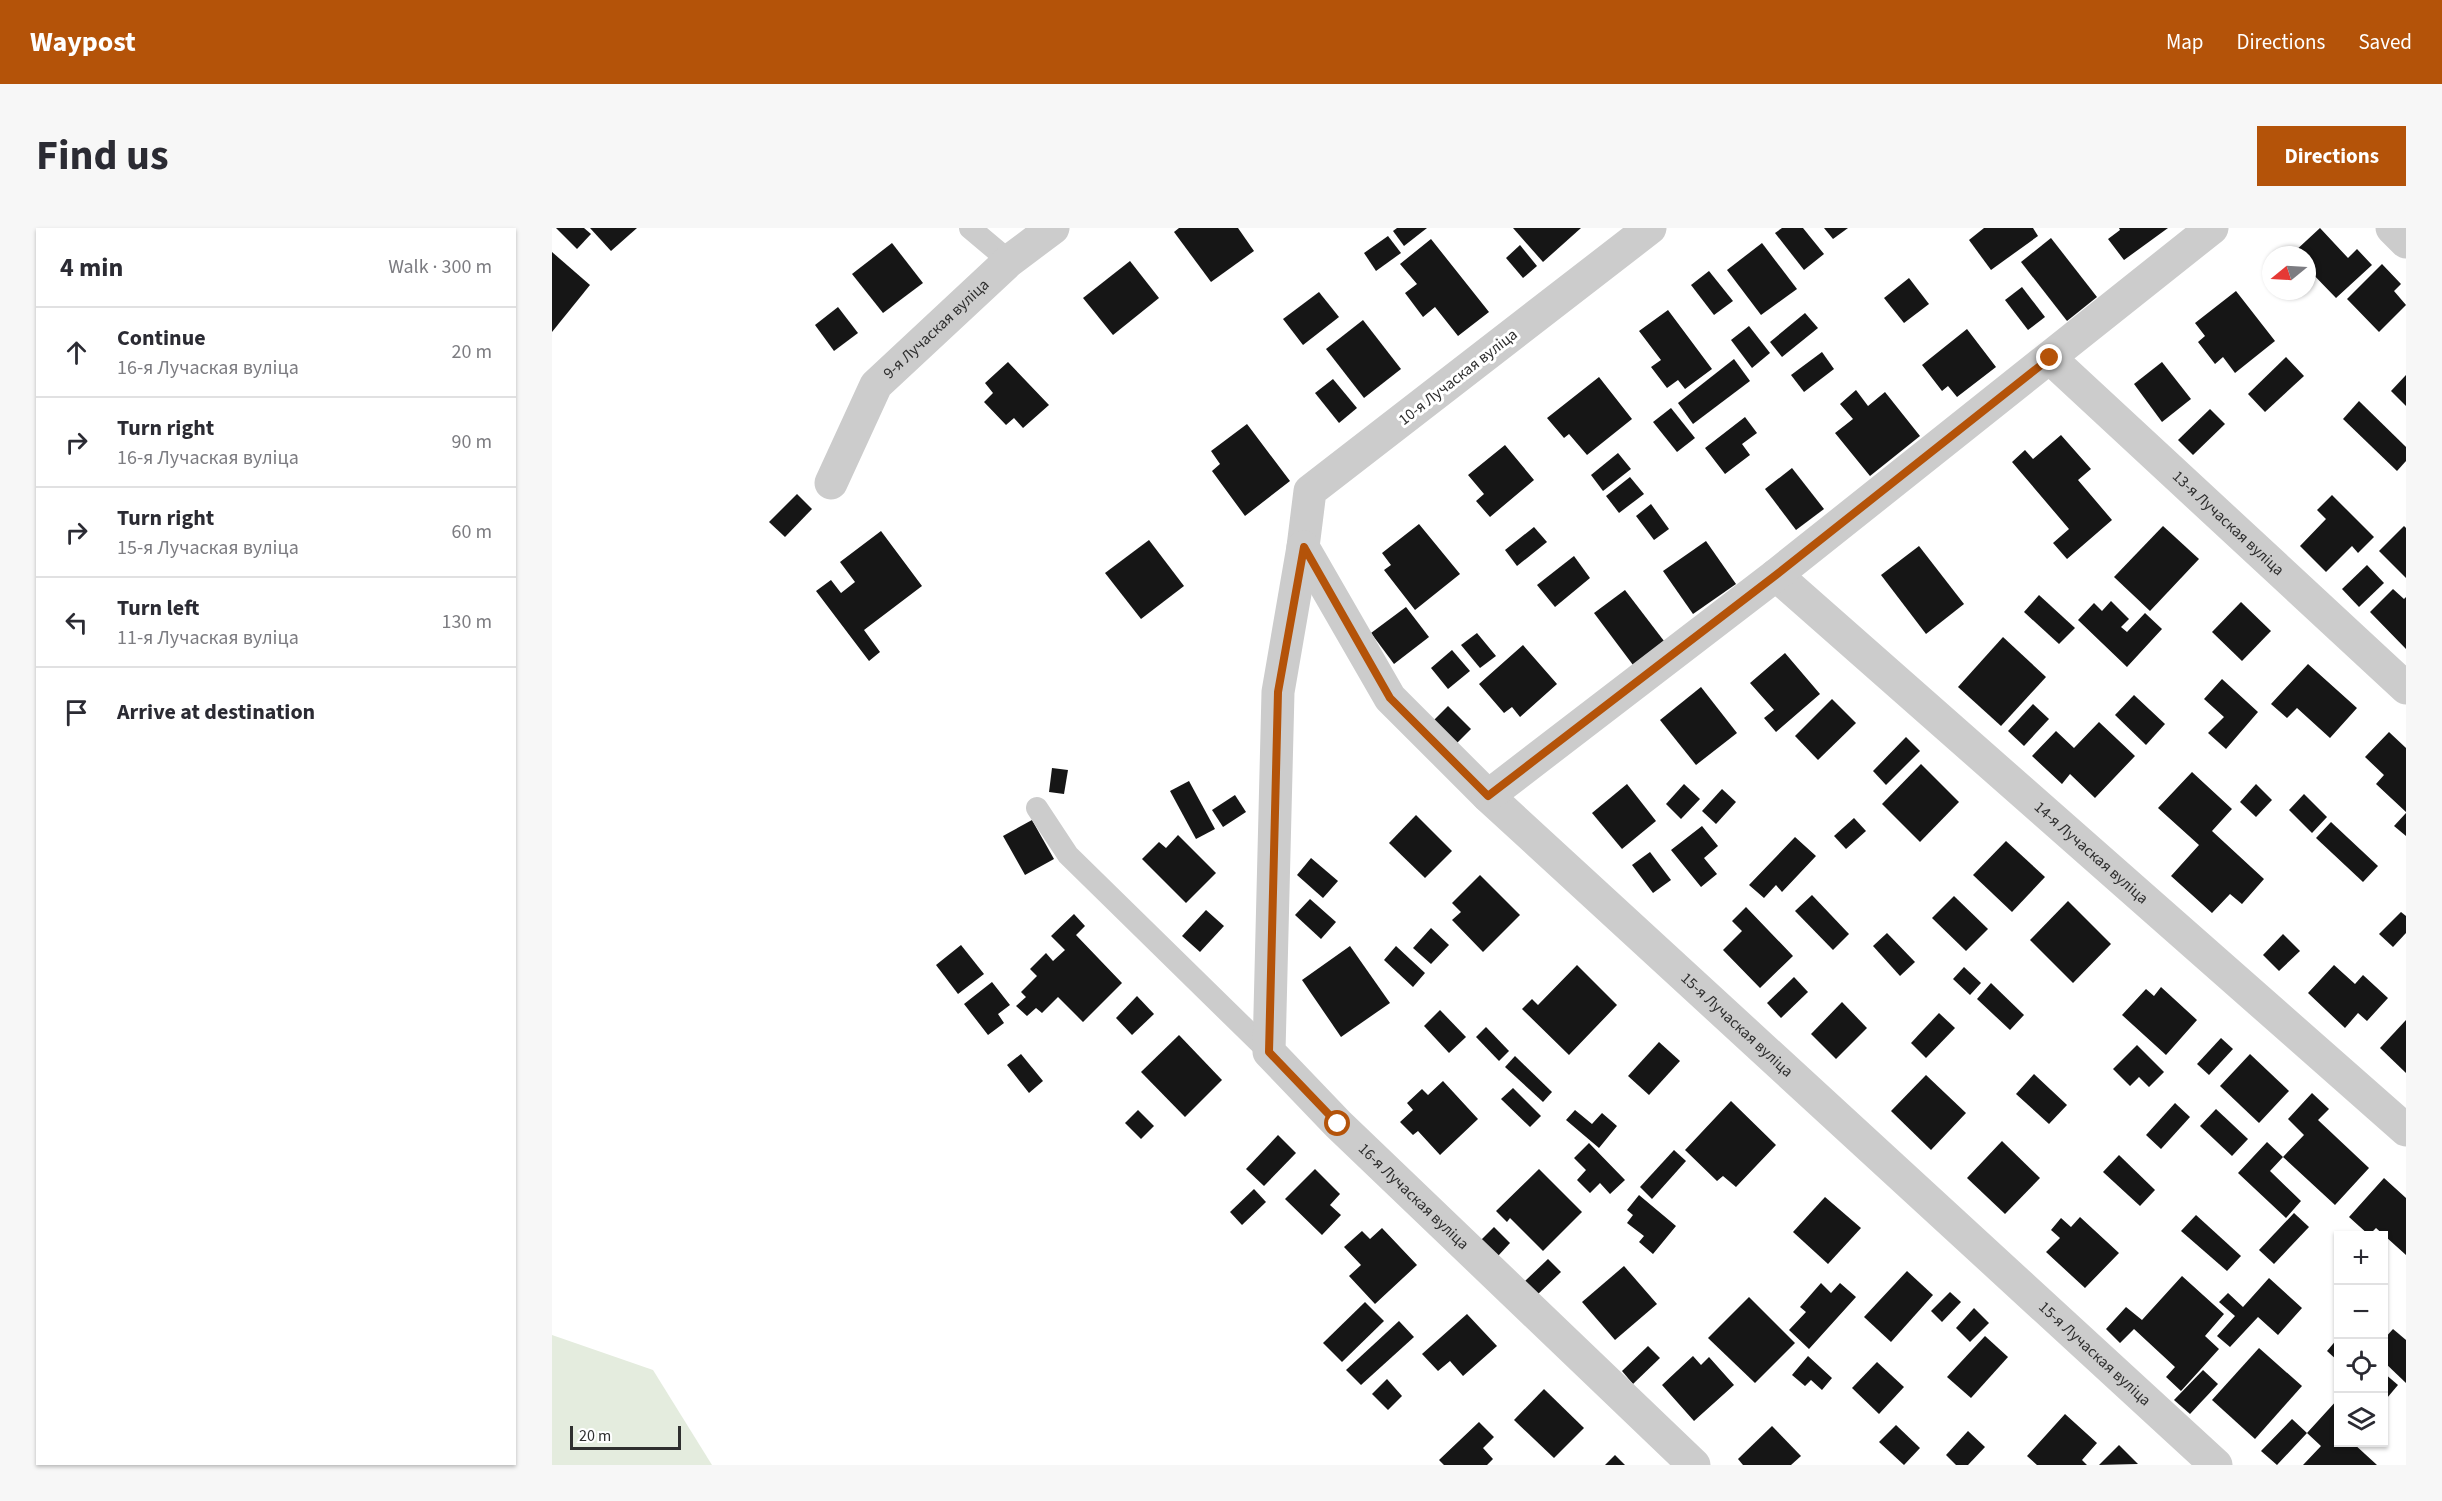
<!DOCTYPE html>
<html lang="en">
<head>
<meta charset="utf-8">
<style>
	body { margin:0; font-family:"Source Sans 3",sans-serif; background:#f7f7f7; color:#2b2b33 }
	.controls { position:absolute; right:18px; bottom:18px; display:grid; overflow:hidden; border-radius:0px; box-shadow:0 2px 4px #0004 }
	.controls button { width:54px; height:54px; display:grid; place-items:center; padding:0; border:0; border-bottom:2px solid #e1e1e2; background:#fff; color:#2b2b33; font:30px sans-serif }
	.compass { position:absolute; left:1710px; top:18px; width:54px; height:54px; border-radius:50%; background:#fff; box-shadow:0 2px 4px #0004; rotate:252deg }
	.scale { position:absolute; left:18px; bottom:15px; width:111px; box-sizing:border-box; padding-left:6px; border:3px solid #2f2f2f; border-top:0; font-size:16px; line-height:21px; white-space:nowrap; color:#2f2f2f; -webkit-text-stroke:4px #fff; paint-order:stroke }
	.stop { position:absolute; width:18px; height:18px; margin:-14px; border:4px solid #b45309; border-radius:50%; background:#fff }
	.stop.end { background:#b45309; border-color:#fff; box-shadow:0 2px 6px #0008 }
	.list { margin:0; padding:0; list-style:none }
	h2 { display:flex; justify-content:space-between; align-items:center; height:78px; margin:0; padding:0 24px; font-size:26px }
	h2 small { font-size:20px; font-weight:400; color:#7c7c81 }
	.list li { display:grid; grid-template-columns:39px 1fr auto; gap:18px; align-items:center; box-sizing:border-box; height:90px; padding:0 24px; border-top:2px solid #e1e1e2 }
	.list b { display:block; font-size:22px; white-space:nowrap }
	.list p { margin:0; font-size:20px; white-space:nowrap; color:#7c7c81 }
	.list em { font-size:20px; font-style:normal; color:#7c7c81 }
	.icon { flex:none; width:33px; height:33px; fill:none; stroke:currentColor; stroke-width:2; stroke-linecap:round; stroke-linejoin:round }
	.map { position:relative; flex:none; width:1854px; height:1237px; overflow:hidden; border-radius:0px }
	header { display:flex; align-items:center; gap:36px; box-sizing:border-box; height:84px; padding:0 30px; background:#b45309; color:#fff }
	header strong { font-size:28px }
	nav { display:flex; gap:33px; margin-inline-start:auto; font-size:21px }
	.intro { display:flex; align-items:center; justify-content:space-between; box-sizing:border-box; height:144px; padding:0 36px }
	h1 { margin:0; font-size:42px }
	.button { padding:15px 27px; border-radius:0px; background:#b45309; color:#fff; font-size:21px; font-weight:700 }
	main { display:flex; gap:36px; padding:0 36px }
	aside { flex:1; background:#fff; border-radius:0px; box-shadow:0 2px 4px #0004 }
	.map>svg:first-child { display:block }
	.green { fill:#e4ecde }
	.building { fill:#161616 }
	.lines { fill:none; stroke-linecap:round; stroke-linejoin:round }
	.lane { stroke:#ccc; stroke-width:22 }
	.street { stroke:#ccc; stroke-width:33 }
	.route { stroke:#b45309; stroke-width:8 }
	.labels { text-anchor:middle; dominant-baseline:central; stroke-width:6; stroke-linejoin:round; paint-order:stroke }
	.street-label { font-size:16px; fill:#2f2f2f; stroke:#fff }
</style>
</head>
<body>
<header>
<strong>Waypost</strong>
<nav><a>Map</a><a>Directions</a><a>Saved</a></nav>
</header>
<div class="intro"><h1>Find us</h1><a class="button">Directions</a></div>
<main>
<aside>
<h2>4 min<small>Walk · 300 m</small></h2>
<ul class="list">
<li><svg class="icon" aria-label="ahead" viewBox="0 0 24 24"><path d="M12 20V5M6 11l6-6 6 6"/></svg><div><b>Continue</b><p>16-я Лучаская вуліца</p></div><em>20 m</em></li>
<li><svg class="icon" aria-label="right" viewBox="0 0 24 24"><path d="M7 20v-9h11M14 6l5 5-5 5"/></svg><div><b>Turn right</b><p>16-я Лучаская вуліца</p></div><em>90 m</em></li>
<li><svg class="icon" aria-label="right" viewBox="0 0 24 24"><path d="M7 20v-9h11M14 6l5 5-5 5"/></svg><div><b>Turn right</b><p>15-я Лучаская вуліца</p></div><em>60 m</em></li>
<li><svg class="icon" aria-label="left" viewBox="0 0 24 24"><path d="M17 20v-9H6M10 6l-5 5 5 5"/></svg><div><b>Turn left</b><p>11-я Лучаская вуліца</p></div><em>130 m</em></li>
<li><svg class="icon" aria-label="arrive" viewBox="0 0 24 24"><path d="M6 21V4h12l-3 4 3 4H6"/></svg><div><b>Arrive at destination</b></div></li>
</ul>
</aside>
<div class="map">
<svg width="1854" height="1237" viewBox="0 0 1854 1237">
	<rect width="100%" height="100%" fill="#fff"/>
	<polygon class="green" points="0,1107 101,1142 160,1237 0,1237"/>
	<g class="building">
		<polygon points="4,0 32,0 39,6 25,21"/>
		<polygon points="38,0 85,0 59,23"/>
		<polygon points="627,0 686,0 702,23 659,54 622,4"/>
		<polygon points="845,0 875,0 852,18 841,3"/>
		<polygon points="961,0 1029,0 991,34"/>
		<polygon points="1230,0 1251,0 1272,26 1252,42 1223,5"/>
		<polygon points="1272,0 1296,0 1281,11"/>
		<polygon points="1432,0 1481,0 1486,8 1439,42 1417,12"/>
		<polygon points="1567,0 1616,0 1572,32 1556,11 1568,2"/>
		<polygon points="1768,0 1796,30 1805,21 1820,37 1784,70 1755,40 1755,27 1741,25"/>
		<polygon points="836,8 849,25 824,43 812,25"/>
		<polygon points="1499,10 1545,69 1515,93 1469,34"/>
		<polygon points="879,11 937,84 906,108 883,79 871,89 853,65 865,56 848,36"/>
		<polygon points="340,15 371,55 331,85 300,46"/>
		<polygon points="1210,15 1245,61 1209,87 1175,42"/>
		<polygon points="968,17 985,38 971,50 954,30"/>
		<polygon points="0,24 38,57 0,104"/>
		<polygon points="578,33 607,70 561,107 531,70"/>
		<polygon points="1830,36 1849,56 1842,63 1854,77 1827,104 1795,71"/>
		<polygon points="1157,43 1181,73 1162,87 1139,57"/>
		<polygon points="1357,50 1377,76 1352,95 1332,70"/>
		<polygon points="1470,59 1493,89 1476,102 1453,72"/>
		<polygon points="1684,63 1723,113 1683,145 1671,129 1663,136 1646,114 1653,108 1643,95"/>
		<polygon points="767,64 787,89 751,117 731,91"/>
		<polygon points="286,79 306,105 282,123 263,97"/>
		<polygon points="1116,82 1160,141 1133,161 1126,152 1115,160 1099,139 1109,132 1087,103"/>
		<polygon points="1253,85 1266,100 1230,129 1218,114"/>
		<polygon points="811,92 849,141 812,170 774,121"/>
		<polygon points="1197,98 1218,125 1200,140 1179,112"/>
		<polygon points="1415,101 1444,139 1405,169 1396,158 1390,163 1370,137"/>
		<polygon points="1270,124 1282,141 1252,164 1239,147"/>
		<polygon points="1734,129 1752,148 1713,184 1696,166"/>
		<polygon points="1182,131 1198,153 1141,196 1126,175"/>
		<polygon points="456,134 497,177 471,200 462,190 454,197 432,174 441,165 433,155"/>
		<polygon points="1610,134 1639,171 1610,194 1582,156"/>
		<polygon points="1854,147 1854,178 1839,163"/>
		<polygon points="1047,149 1080,191 1035,227 1017,206 1012,210 995,190"/>
		<polygon points="781,151 805,180 787,195 763,165"/>
		<polygon points="1304,162 1316,178 1333,164 1368,208 1318,248 1283,205 1301,191 1288,176"/>
		<polygon points="1807,173 1854,219 1854,233 1845,243 1791,191"/>
		<polygon points="1119,180 1143,210 1125,224 1101,194"/>
		<polygon points="1658,181 1673,196 1641,227 1626,212"/>
		<polygon points="1193,189 1205,205 1190,216 1198,227 1173,246 1153,220"/>
		<polygon points="695,196 738,253 693,288 660,243 668,236 659,223"/>
		<polygon points="1509,207 1539,241 1526,252 1560,292 1515,331 1501,315 1517,301 1460,234 1473,222 1481,231"/>
		<polygon points="953,217 982,252 938,289 924,273 932,266 916,247"/>
		<polygon points="1066,225 1079,241 1051,263 1039,247"/>
		<polygon points="1240,240 1272,281 1244,302 1213,261"/>
		<polygon points="1078,249 1092,266 1067,285 1054,268"/>
		<polygon points="245,266 260,281 233,309 217,294"/>
		<polygon points="1780,267 1822,309 1806,325 1800,318 1774,344 1748,318 1774,291 1765,282"/>
		<polygon points="1099,276 1117,301 1102,312 1084,288"/>
		<polygon points="867,296 908,346 863,382 832,342 839,337 830,325"/>
		<polygon points="1611,298 1647,331 1598,383 1562,349"/>
		<polygon points="1852,298 1854,300 1854,350 1827,323"/>
		<polygon points="982,299 995,314 965,338 953,322"/>
		<polygon points="329,303 370,358 312,402 328,424 317,433 264,363 279,352 289,365 303,354 288,334"/>
		<polygon points="597,312 632,358 589,391 553,345"/>
		<polygon points="1154,313 1184,356 1141,386 1111,343"/>
		<polygon points="1367,318 1412,376 1374,406 1329,347"/>
		<polygon points="1022,328 1038,350 1003,379 985,357"/>
		<polygon points="1815,337 1832,355 1807,379 1790,361"/>
		<polygon points="1841,361 1852,371 1854,369 1854,421 1818,384"/>
		<polygon points="1073,362 1112,413 1081,437 1042,385"/>
		<polygon points="1487,367 1523,400 1507,416 1472,384"/>
		<polygon points="1559,373 1577,391 1569,399 1575,404 1593,385 1610,401 1575,439 1526,392 1542,375 1550,383"/>
		<polygon points="1689,374 1719,403 1690,433 1660,404"/>
		<polygon points="854,379 877,409 842,436 819,405"/>
		<polygon points="925,405 944,428 928,440 909,417"/>
		<polygon points="1451,409 1494,449 1449,498 1406,459"/>
		<polygon points="971,417 1005,456 968,489 960,479 952,485 927,456"/>
		<polygon points="900,422 918,443 896,461 879,440"/>
		<polygon points="1233,425 1268,466 1224,504 1212,490 1222,482 1198,455"/>
		<polygon points="1756,436 1805,480 1778,510 1745,480 1735,490 1719,476"/>
		<polygon points="1670,451 1706,484 1674,521 1656,505 1672,489 1652,471"/>
		<polygon points="1149,459 1185,505 1144,537 1108,492"/>
		<polygon points="1582,467 1613,496 1594,517 1563,487"/>
		<polygon points="1280,471 1304,495 1266,532 1243,508"/>
		<polygon points="1481,476 1497,491 1472,518 1456,503"/>
		<polygon points="896,478 919,501 902,518 879,495"/>
		<polygon points="1547,494 1583,528 1543,570 1518,546 1510,556 1480,528 1504,503 1522,520"/>
		<polygon points="1837,504 1854,520 1854,584 1824,556 1832,547 1813,529"/>
		<polygon points="1354,509 1368,523 1334,557 1321,543"/>
		<polygon points="1369,536 1407,574 1368,614 1330,576"/>
		<polygon points="500,540 516,542 512,566 497,564"/>
		<polygon points="1640,544 1680,581 1660,603 1712,651 1690,676 1678,666 1660,685 1619,648 1647,617 1606,580"/>
		<polygon points="637,553 663,601 644,611 618,563"/>
		<polygon points="1075,556 1104,593 1070,621 1040,585"/>
		<polygon points="1132,556 1148,571 1129,591 1114,576"/>
		<polygon points="1704,556 1720,572 1704,589 1688,574"/>
		<polygon points="1170,561 1184,574 1164,596 1150,583"/>
		<polygon points="1752,566 1775,589 1760,605 1737,582"/>
		<polygon points="683,567 694,584 671,599 660,582"/>
		<polygon points="1854,585 1854,608 1842,598"/>
		<polygon points="864,587 900,623 873,650 837,615"/>
		<polygon points="1302,590 1314,603 1294,621 1282,608"/>
		<polygon points="480,592 502,631 473,647 451,608"/>
		<polygon points="1779,594 1826,638 1811,654 1764,610"/>
		<polygon points="1150,598 1166,618 1152,630 1165,646 1149,659 1119,622"/>
		<polygon points="626,607 664,645 634,675 590,631 607,614 614,620"/>
		<polygon points="1243,609 1264,628 1230,664 1224,657 1212,670 1197,657"/>
		<polygon points="1454,613 1493,649 1460,684 1421,647"/>
		<polygon points="1098,624 1119,652 1101,665 1080,637"/>
		<polygon points="759,630 786,653 771,670 745,647"/>
		<polygon points="928,647 968,687 931,724 900,692 909,684 900,675"/>
		<polygon points="1260,667 1297,706 1281,722 1243,683"/>
		<polygon points="1402,668 1436,701 1414,723 1380,690"/>
		<polygon points="758,671 784,694 769,711 743,687"/>
		<polygon points="1516,673 1559,716 1521,755 1478,712"/>
		<polygon points="1194,679 1241,728 1208,760 1171,722 1190,703 1180,693"/>
		<polygon points="654,682 672,698 648,724 630,708"/>
		<polygon points="1849,684 1854,688 1854,705 1841,719 1827,706"/>
		<polygon points="522,686 533,698 524,707 570,755 531,794 506,769 490,785 484,780 475,788 464,778 474,769 469,764 485,748 478,741 494,725 501,733 513,722 499,708"/>
		<polygon points="879,700 897,717 879,736 861,720"/>
		<polygon points="1335,705 1363,734 1348,748 1321,718"/>
		<polygon points="1731,706 1748,723 1727,743 1711,727"/>
		<polygon points="409,717 432,746 406,766 384,737"/>
		<polygon points="798,718 838,775 789,809 750,752"/>
		<polygon points="844,718 873,745 861,759 832,732"/>
		<polygon points="1025,737 1065,777 1017,827 970,781 980,771 986,777"/>
		<polygon points="1782,737 1803,756 1811,747 1836,770 1815,793 1806,785 1793,800 1756,765"/>
		<polygon points="1412,739 1429,755 1418,767 1401,751"/>
		<polygon points="1242,749 1256,764 1229,790 1215,775"/>
		<polygon points="440,754 458,777 446,786 452,795 436,807 412,776"/>
		<polygon points="1439,755 1472,787 1458,802 1425,771"/>
		<polygon points="1609,759 1645,792 1614,827 1570,787 1594,761 1602,768"/>
		<polygon points="585,768 602,786 580,807 564,790"/>
		<polygon points="1290,774 1315,800 1284,831 1259,806"/>
		<polygon points="888,782 914,809 897,825 872,798"/>
		<polygon points="1387,785 1403,800 1374,830 1359,815"/>
		<polygon points="1854,792 1854,845 1828,820"/>
		<polygon points="934,799 957,823 947,833 924,809"/>
		<polygon points="627,807 670,852 633,889 589,844"/>
		<polygon points="1669,810 1681,821 1657,847 1645,836"/>
		<polygon points="1107,814 1128,833 1097,867 1076,848"/>
		<polygon points="1585,817 1612,844 1597,859 1587,849 1578,858 1561,841"/>
		<polygon points="469,826 491,853 477,865 455,837"/>
		<polygon points="1698,826 1737,863 1707,895 1668,858"/>
		<polygon points="963,828 1000,864 991,874 953,839"/>
		<polygon points="1482,846 1515,877 1497,896 1464,866"/>
		<polygon points="1374,847 1414,885 1379,922 1339,883"/>
		<polygon points="891,853 926,891 888,927 866,903 861,907 848,894 861,882 855,875 870,861 876,867"/>
		<polygon points="961,860 989,888 978,899 949,871"/>
		<polygon points="1760,865 1777,881 1766,892 1817,940 1783,977 1731,929 1752,907 1736,891"/>
		<polygon points="1179,873 1224,917 1184,959 1171,948 1165,953 1133,922"/>
		<polygon points="1623,875 1638,889 1609,921 1594,907"/>
		<polygon points="1664,881 1696,911 1680,928 1648,898"/>
		<polygon points="586,882 602,898 589,911 573,895"/>
		<polygon points="1023,882 1040,896 1050,885 1065,898 1047,920 1014,892"/>
		<polygon points="726,907 744,925 712,958 694,941"/>
		<polygon points="1450,913 1488,950 1453,986 1415,950"/>
		<polygon points="1715,914 1731,929 1718,943 1749,973 1734,990 1686,945"/>
		<polygon points="1037,915 1073,952 1058,966 1048,955 1038,965 1025,952 1034,942 1022,930"/>
		<polygon points="1122,922 1134,933 1100,971 1088,959"/>
		<polygon points="1567,927 1603,962 1588,978 1551,944"/>
		<polygon points="763,941 788,966 778,977 789,987 770,1007 733,971"/>
		<polygon points="987,941 1030,984 991,1023 958,990 955,994 944,983"/>
		<polygon points="1832,950 1854,970 1854,1027 1824,1000 1817,1007 1797,989"/>
		<polygon points="702,961 714,974 690,997 678,984"/>
		<polygon points="1087,967 1124,998 1101,1026 1087,1014 1092,1008 1075,995 1081,987 1075,982"/>
		<polygon points="1273,969 1309,1000 1276,1036 1241,1004"/>
		<polygon points="1742,985 1757,999 1722,1036 1707,1022"/>
		<polygon points="1644,987 1689,1028 1675,1043 1629,1003"/>
		<polygon points="1528,989 1567,1025 1533,1060 1494,1024 1508,1010 1499,1002 1509,990 1519,999"/>
		<polygon points="942,999 958,1015 946,1028 929,1012"/>
		<polygon points="830,1000 865,1037 823,1076 797,1048 809,1037 792,1019 810,1003 818,1011"/>
		<polygon points="996,1031 1009,1044 984,1068 971,1055"/>
		<polygon points="1072,1038 1105,1076 1063,1112 1030,1074"/>
		<polygon points="1355,1043 1381,1067 1339,1114 1312,1089"/>
		<polygon points="1630,1048 1672,1086 1653,1108 1667,1121 1629,1163 1614,1149 1623,1139 1582,1101 1568,1115 1554,1101 1574,1079 1590,1092"/>
		<polygon points="1717,1050 1750,1080 1726,1107 1706,1089 1678,1119 1665,1108 1683,1088 1667,1074 1676,1065 1691,1079"/>
		<polygon points="1269,1055 1279,1065 1288,1055 1304,1069 1257,1121 1237,1102 1254,1084 1248,1079"/>
		<polygon points="1398,1064 1409,1074 1390,1094 1379,1083"/>
		<polygon points="1197,1069 1243,1115 1203,1155 1156,1110"/>
		<polygon points="813,1074 832,1093 790,1134 771,1115"/>
		<polygon points="1422,1080 1437,1095 1418,1114 1404,1100"/>
		<polygon points="915,1086 945,1118 911,1148 898,1133 886,1143 870,1126"/>
		<polygon points="847,1093 862,1109 809,1157 794,1142"/>
		<polygon points="1841,1101 1854,1112 1854,1155 1832,1134 1832,1111"/>
		<polygon points="1433,1108 1456,1129 1419,1170 1395,1149"/>
		<polygon points="1786,1110 1786,1133 1775,1123"/>
		<polygon points="1096,1118 1108,1130 1081,1156 1070,1143"/>
		<polygon points="1707,1120 1750,1158 1703,1211 1660,1172"/>
		<polygon points="1141,1128 1149,1137 1157,1129 1182,1157 1142,1193 1110,1157"/>
		<polygon points="1256,1128 1280,1150 1270,1162 1259,1152 1253,1158 1240,1147"/>
		<polygon points="1325,1134 1352,1159 1327,1186 1300,1160"/>
		<polygon points="1651,1142 1666,1156 1638,1186 1622,1172"/>
		<polygon points="1832,1145 1846,1157 1835,1170 1832,1167"/>
		<polygon points="835,1151 850,1168 836,1182 820,1166"/>
		<polygon points="992,1161 1032,1200 1002,1230 962,1192"/>
		<polygon points="1786,1171 1786,1215 1801,1215 1825,1237 1751,1237 1769,1218 1755,1205 1725,1237 1709,1223 1740,1191 1755,1205"/>
		<polygon points="1513,1186 1545,1215 1530,1232 1535,1237 1485,1237 1475,1228"/>
		<polygon points="927,1194 942,1209 931,1220 941,1231 935,1237 892,1237 887,1232"/>
		<polygon points="1344,1197 1368,1220 1352,1237 1327,1214"/>
		<polygon points="1220,1198 1249,1228 1239,1237 1191,1237 1186,1231"/>
		<polygon points="1416,1203 1433,1219 1416,1237 1404,1237 1394,1227"/>
		<polygon points="1567,1217 1586,1236 1547,1237"/>
		<polygon points="1063,1227 1073,1237 1053,1237"/>
	</g>
	<g class="lines">
		<g class="lane">
			<polyline points="418,0 457,33"/>
			<polyline points="485,580 516,627 717,824"/>
		</g>
		<g class="street">
			<path id="s1" d="M1098 0 758 263 751 319 726 464 717 824 786 896 1142 1237"/>
			<polyline points="1840,0 1854,14"/>
			<path id="s2" d="M1498 130 1854 460"/>
			<path id="s3" d="M279 255 324 157 457 33 501 0"/>
			<path id="s4" d="M751 319 838 470 936 568 1664 1237"/>
			<path id="s5" d="M1224 347 1854 902"/>
			<polyline points="936,568 1224,347 1660,0"/>
		</g>
	</g>
	<g class="lines">
		<polyline class="route" points="786,896 717,824 726,464 752,319 838,470 936,568 1224,347 1498,130"/>
	</g>
	<g class="labels">
		<g class="street-label">
			<text stroke="none"><textPath href="#s3" startOffset="190">9-я Лучаская вуліца</textPath></text>
			<text transform="translate(906 149) rotate(-38)">10-я Лучаская вуліца</text>
			<text stroke="none"><textPath href="#s2" startOffset="243">13-я Лучаская вуліца</textPath></text>
			<text stroke="none"><textPath href="#s5" startOffset="420">14-я Лучаская вуліца</textPath></text>
			<text stroke="none"><textPath href="#s4" startOffset="651">15-я Лучаская вуліца</textPath></text>
			<text stroke="none"><textPath href="#s1" startOffset="1198">16-я Лучаская вуліца</textPath></text>
			<text stroke="none"><textPath href="#s4" startOffset="1137">15-я Лучаская вуліца</textPath></text>
		</g>
	</g>
</svg>
<div class="controls">
<button>+</button>
<button>−</button>
<button><svg class="icon" aria-label="locate" viewBox="0 0 24 24"><circle cx="12" cy="12" r="6"/><path d="M12 2v4M12 18v4M2 12h4M18 12h4"/></svg></button>
<button><svg class="icon" aria-label="layers" viewBox="0 0 24 24"><path d="M12 4l9 5-9 5-9-5zM3 14l9 5 9-5"/></svg></button>
</div>
<svg class="compass" viewBox="-18 -18 36 36"><path d="M0-13l5 13h-10z" fill="#e53935"/><path d="M0 13l5-13h-10z" fill="#7c7c81"/></svg>
<div class="scale">20 m</div>
<div class="stop" style="left:786px;top:896px"></div>
<div class="stop end" style="left:1498px;top:130px"></div>
</div>
</main>
</body>
</html>
